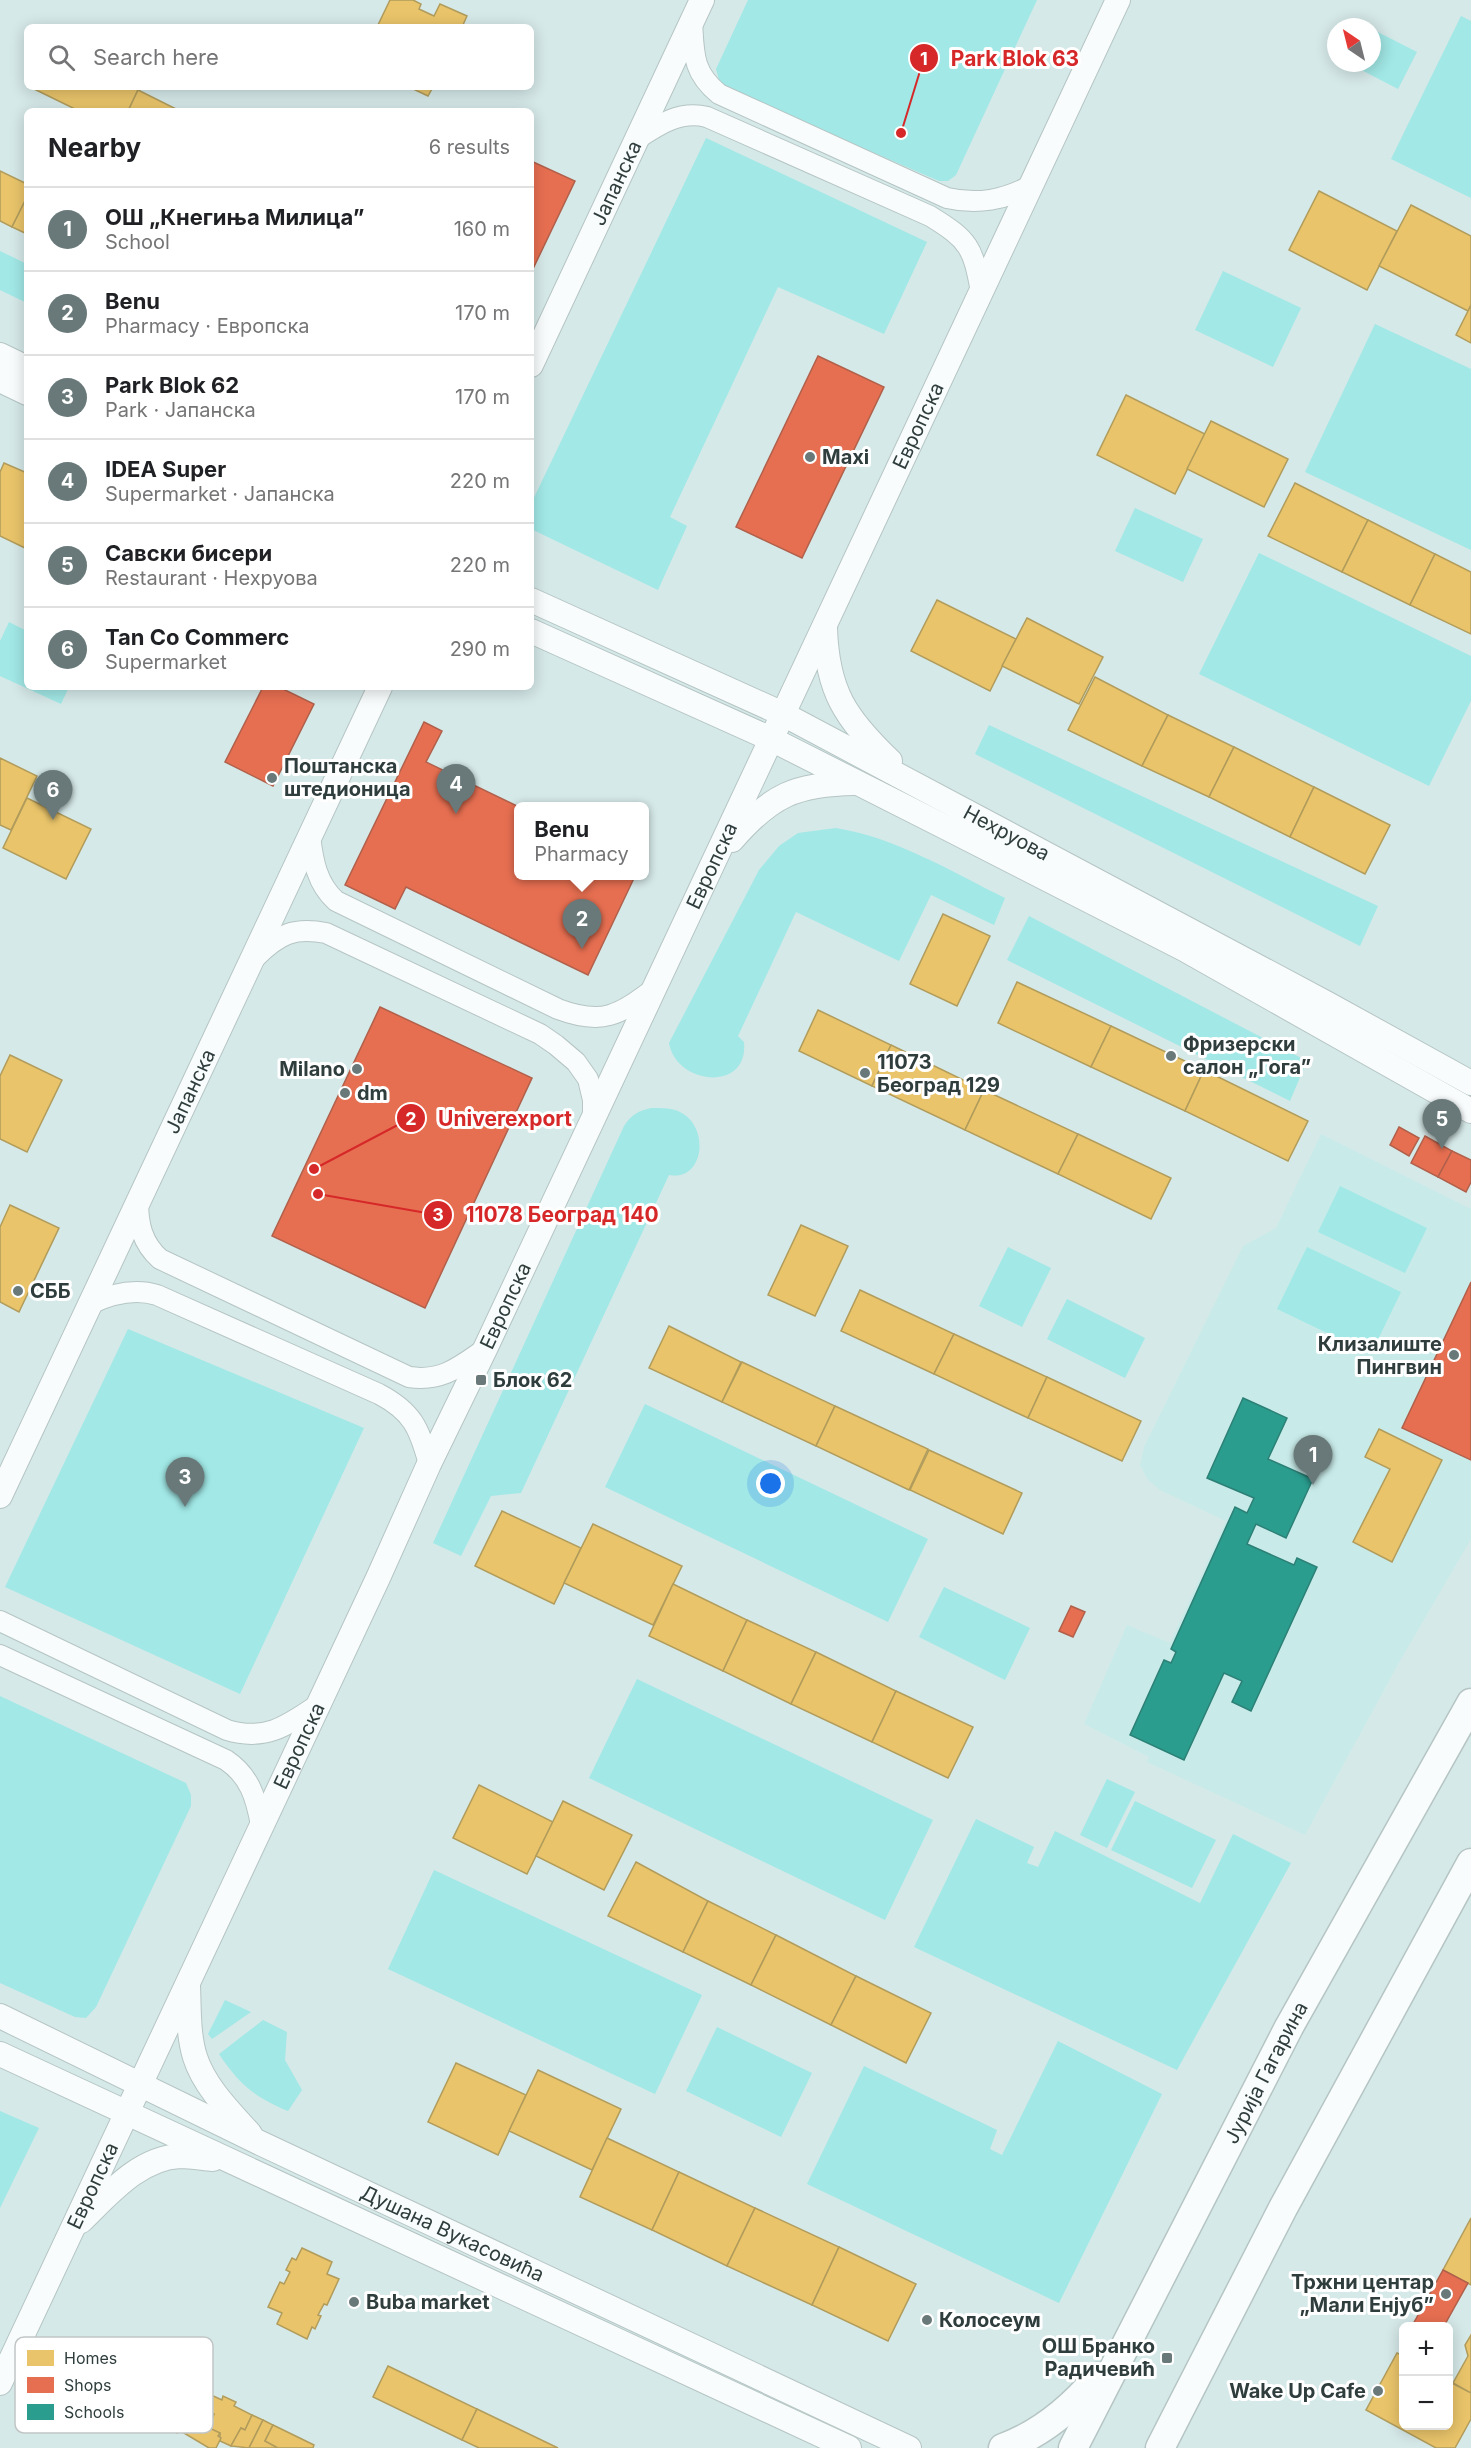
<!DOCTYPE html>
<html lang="en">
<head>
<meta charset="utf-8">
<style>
	body { margin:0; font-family:Inter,sans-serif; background:#f2f2f2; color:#202124 }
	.controls { position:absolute; right:18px; bottom:18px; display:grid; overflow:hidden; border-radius:9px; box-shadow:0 3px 15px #0003 }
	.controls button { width:54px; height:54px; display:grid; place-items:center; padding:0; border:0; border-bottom:2px solid #e0e0e0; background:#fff; color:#202124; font:30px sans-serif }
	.compass { position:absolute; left:1327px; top:18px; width:54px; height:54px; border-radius:50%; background:#fff; box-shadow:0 3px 15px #0003; rotate:325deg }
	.you { position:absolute; left:771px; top:1484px; width:21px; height:21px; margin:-15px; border:4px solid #fff; border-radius:50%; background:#1a73e8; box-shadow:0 0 0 9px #1a73e833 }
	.badge { display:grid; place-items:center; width:39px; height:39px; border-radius:50%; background:#697979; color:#fff; font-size:20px; font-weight:700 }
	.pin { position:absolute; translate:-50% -50px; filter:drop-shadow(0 2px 3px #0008) }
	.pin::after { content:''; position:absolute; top:32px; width:21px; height:18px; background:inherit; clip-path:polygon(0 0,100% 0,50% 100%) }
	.popup { position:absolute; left:514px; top:802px; width:135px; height:78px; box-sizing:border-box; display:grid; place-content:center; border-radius:9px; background:#fff; filter:drop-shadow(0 2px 4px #0005); font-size:20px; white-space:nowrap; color:#757577 }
	.popup b { font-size:22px; color:#202124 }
	.popup::after { content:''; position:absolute; left:50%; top:100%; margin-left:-12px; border:12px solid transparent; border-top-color:#fff }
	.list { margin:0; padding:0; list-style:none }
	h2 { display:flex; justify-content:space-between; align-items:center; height:78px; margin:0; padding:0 24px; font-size:26px }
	h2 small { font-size:20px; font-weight:400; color:#757577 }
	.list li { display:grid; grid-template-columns:39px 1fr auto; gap:18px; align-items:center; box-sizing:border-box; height:84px; padding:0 24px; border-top:2px solid #e0e0e0 }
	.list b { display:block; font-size:22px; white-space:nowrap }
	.list p { margin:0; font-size:20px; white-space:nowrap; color:#757577 }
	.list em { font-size:20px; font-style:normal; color:#757577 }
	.icon { flex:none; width:33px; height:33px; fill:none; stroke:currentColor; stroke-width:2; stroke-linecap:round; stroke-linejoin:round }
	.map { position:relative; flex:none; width:1471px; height:2448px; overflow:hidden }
	.search { position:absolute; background:#fff; box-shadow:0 3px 15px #0003; left:24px; top:24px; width:510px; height:66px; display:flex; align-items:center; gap:15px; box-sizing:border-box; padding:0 21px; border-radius:9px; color:#757577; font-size:22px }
	.panel { position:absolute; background:#fff; box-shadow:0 3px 15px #0003; left:24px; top:108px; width:510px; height:582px; border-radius:9px }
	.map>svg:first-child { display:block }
	.built { fill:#c8ebe9 }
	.green { fill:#a1e8e6 }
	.homes { fill:#e9c46a; stroke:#b19c5c; stroke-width:1.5 }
	.shops { fill:#e76f51; stroke:#b0604b; stroke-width:1.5 }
	.schools { fill:#2a9d8f; stroke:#2c8076; stroke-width:1.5 }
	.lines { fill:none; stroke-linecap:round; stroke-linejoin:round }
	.minor-casing { stroke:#b5c5c4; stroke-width:22 }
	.tertiary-casing { stroke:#b5c5c4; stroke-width:26 }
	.secondary-casing { stroke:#b5c5c4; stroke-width:31 }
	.minor { stroke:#f9fcfc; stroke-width:20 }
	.tertiary { stroke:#f9fcfc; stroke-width:24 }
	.secondary { stroke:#f9fcfc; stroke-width:28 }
	.poi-dot { fill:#697979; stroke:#fff; stroke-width:2 }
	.labels { text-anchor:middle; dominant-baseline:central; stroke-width:6; stroke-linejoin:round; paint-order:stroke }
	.street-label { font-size:20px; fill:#2f3d3d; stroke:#fff }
	.poi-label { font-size:20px; font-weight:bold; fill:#2f3d3d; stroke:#fff; text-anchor:start }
	.key { fill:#fff; stroke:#c1c5c5; stroke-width:1.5 }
	.key-label { font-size:16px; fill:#2f3d3d }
	.leader { fill:none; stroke:#d62828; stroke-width:2 }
	.callout-dot { fill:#d62828; stroke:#fff; stroke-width:2 }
	.mark-label { font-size:18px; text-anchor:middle; font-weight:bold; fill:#fff }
	.callout-label { font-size:21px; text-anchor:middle; font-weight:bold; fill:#d62828; stroke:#fff; stroke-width:6; stroke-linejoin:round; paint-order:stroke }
</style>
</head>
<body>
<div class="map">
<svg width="1471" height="2448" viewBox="0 0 1471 2448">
	<rect width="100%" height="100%" fill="#d5e9e8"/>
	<polygon class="built" points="1321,1134 1471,1209 1471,1282 1402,1427 1471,1460 1471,1539 1401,1659 1305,1835 1147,1762 1149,1757 1084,1724 1127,1625 1170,1643 1226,1521 1160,1490 1148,1480 1140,1465 1144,1447 1243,1246 1276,1228"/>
	<g class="green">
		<polygon points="748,0 1037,0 956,175 948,181 939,181 729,90 719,80 716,69"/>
		<polygon points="1461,16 1471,21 1471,198 1391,159"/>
		<polygon points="1372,29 1417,52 1398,89 1348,63 1372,63"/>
		<polygon points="706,138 927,242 884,334 778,287 670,517 687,526 658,590 531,529 531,504"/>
		<polygon points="0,251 27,264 27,303 0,290"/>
		<polygon points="1223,271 1301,308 1273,367 1195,330"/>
		<polygon points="1375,324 1471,369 1471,550 1305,472"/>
		<polygon points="1135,508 1203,539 1183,582 1115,551"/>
		<polygon points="1259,553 1471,656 1471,701 1429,786 1199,674"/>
		<polygon points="9,622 27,631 27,687 69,687 61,704 0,676 0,641"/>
		<polygon points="989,725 1378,906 1360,946 975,754"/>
		<path d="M836 828C897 838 950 871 1005 898L994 925 931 895 899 961 796 912 738 1036 744 1042C749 1093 676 1085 669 1043L759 870 779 846 798 833Z"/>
		<polygon points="1029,916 1307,1061 1290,1101 1007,960"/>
		<path d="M651 1108C659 1108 668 1108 675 1110 711 1121 706 1182 669 1175L521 1493 491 1496 461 1556 433 1543 624 1126C631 1115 638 1111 651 1108Z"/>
		<polygon points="1340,1186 1427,1228 1405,1273 1318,1232"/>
		<polygon points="1008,1247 1051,1268 1022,1327 979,1306"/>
		<polygon points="1307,1247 1401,1292 1371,1354 1277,1309"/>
		<polygon points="1067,1299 1145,1338 1125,1378 1047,1339"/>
		<polygon points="128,1329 364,1428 240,1694 5,1587"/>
		<polygon points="645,1404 928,1539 888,1622 605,1487"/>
		<polygon points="944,1587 1030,1628 1005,1680 919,1637"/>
		<polygon points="637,1679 933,1820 885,1920 589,1778"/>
		<polygon points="0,1696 186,1783 191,1795 191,1806 96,2007 86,2018 75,2017 0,1983"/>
		<polygon points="1107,1779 1135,1792 1107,1848 1080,1835"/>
		<polygon points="1135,1801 1216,1840 1192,1888 1111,1850"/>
		<polygon points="976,1819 1034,1847 1027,1863 1038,1867 1055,1831 1200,1903 1233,1834 1291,1863 1177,2070 914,1947"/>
		<polygon points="434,1870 702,1995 655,2094 388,1969"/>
		<polygon points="225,2000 251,2012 212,2039 208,2034"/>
		<path d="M263 2020 287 2032 285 2060 302 2090 288 2111C254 2097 239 2084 219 2054Z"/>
		<polygon points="717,2027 812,2073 781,2137 686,2091"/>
		<polygon points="1058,2041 1162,2094 1059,2303 807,2184 864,2066 997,2130 990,2149 1002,2155"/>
		<polygon points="0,2111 39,2128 0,2208"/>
	</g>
	<g class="homes">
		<polygon points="390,0 413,0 421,4 419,9 434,16 440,4 467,16 462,27 377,27"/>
		<polygon points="30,87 131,87 138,90 128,111 79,111"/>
		<polygon points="409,87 433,87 428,96"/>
		<polygon points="138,90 180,111 128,111"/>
		<polygon points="0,171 27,184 27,197 12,227 0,221"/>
		<polygon points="1319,191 1397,231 1367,290 1289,250"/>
		<polygon points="27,197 27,234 12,227"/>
		<polygon points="1411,205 1471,236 1471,305 1468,311 1379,266"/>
		<polygon points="1471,305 1471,343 1456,335"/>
		<polygon points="1126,395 1205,434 1175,494 1097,455"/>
		<polygon points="1211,421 1288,459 1264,507 1187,469"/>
		<polygon points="4,463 27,473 27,549 0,536 0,472"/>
		<polygon points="1295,483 1368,520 1342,572 1268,536"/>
		<polygon points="1368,520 1435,554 1410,605 1342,572"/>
		<polygon points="1435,554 1471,572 1471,634 1410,605"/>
		<polygon points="937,600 1016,639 990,691 911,651"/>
		<polygon points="1027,618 1103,657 1079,704 1002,666"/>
		<polygon points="1095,677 1168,715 1142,766 1068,730"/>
		<polygon points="1168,715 1234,747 1209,797 1142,766"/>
		<polygon points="1234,747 1314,787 1290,837 1209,797"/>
		<polygon points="0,758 37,776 11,830 0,825"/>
		<polygon points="1314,787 1390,825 1365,874 1290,837"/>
		<polygon points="27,798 91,829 66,879 3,848"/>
		<polygon points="943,914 990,936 957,1006 910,984"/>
		<polygon points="1017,982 1111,1026 1091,1067 998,1023"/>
		<polygon points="818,1010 891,1045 872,1086 799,1051"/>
		<polygon points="1111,1026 1204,1070 1185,1111 1091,1067"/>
		<polygon points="891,1045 984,1090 965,1130 872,1086"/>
		<polygon points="10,1055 62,1080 27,1152 0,1139 0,1076"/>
		<polygon points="1204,1070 1308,1121 1288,1161 1185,1111"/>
		<polygon points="984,1090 1078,1134 1058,1174 965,1130"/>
		<polygon points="1078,1134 1171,1178 1151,1219 1058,1174"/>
		<polygon points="10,1205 59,1228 19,1312 0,1302 0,1227"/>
		<polygon points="801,1225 848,1246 815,1316 768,1295"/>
		<polygon points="860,1290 954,1334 934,1374 841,1331"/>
		<polygon points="669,1326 741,1362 722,1402 649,1368"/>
		<polygon points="954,1334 1047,1377 1028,1418 934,1374"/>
		<polygon points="742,1362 835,1406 816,1446 722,1402"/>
		<polygon points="1047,1377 1141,1421 1122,1461 1028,1418"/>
		<polygon points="835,1406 928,1449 909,1490 816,1446"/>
		<polygon points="1379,1429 1442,1460 1392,1562 1353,1542 1390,1469 1365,1457"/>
		<polygon points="929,1450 1022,1493 1003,1534 910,1490"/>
		<polygon points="502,1511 581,1548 554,1604 475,1566"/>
		<polygon points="593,1524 682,1566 653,1625 564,1583"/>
		<polygon points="673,1584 747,1620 723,1671 649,1636"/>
		<polygon points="747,1620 816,1652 791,1704 723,1671"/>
		<polygon points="816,1652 896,1691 872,1742 791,1704"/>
		<polygon points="896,1691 973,1727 948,1778 872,1742"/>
		<polygon points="479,1785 553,1822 527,1874 453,1838"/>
		<polygon points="563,1801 632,1835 604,1890 536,1856"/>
		<polygon points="636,1862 708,1901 683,1952 608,1916"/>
		<polygon points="708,1901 776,1935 751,1985 683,1952"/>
		<polygon points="776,1935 856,1976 831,2025 751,1985"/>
		<polygon points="856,1976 931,2013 906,2063 831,2025"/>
		<polygon points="456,2063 526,2095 498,2155 428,2122"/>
		<polygon points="538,2070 621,2109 592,2170 509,2131"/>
		<polygon points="607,2138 679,2172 652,2230 580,2197"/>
		<polygon points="679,2172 755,2208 727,2266 652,2230"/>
		<polygon points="755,2208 839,2247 812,2305 727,2266"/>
		<polygon points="1471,2218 1471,2285 1443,2270"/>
		<polygon points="839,2247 916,2284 888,2341 812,2305"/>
		<polygon points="302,2248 332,2262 327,2274 339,2279 327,2305 324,2304 318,2315 321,2316 315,2329 312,2327 307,2339 277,2324 282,2313 268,2307 280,2282 284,2284 290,2272 286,2270 292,2258 296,2260"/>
		<polygon points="1471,2335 1471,2393 1453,2383 1468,2356 1465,2345"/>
		<polygon points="1397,2353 1404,2356 1404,2426 1448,2426 1448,2381 1471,2393 1471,2419 1455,2448 1436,2448 1366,2410"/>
		<polygon points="388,2366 477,2409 462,2440 373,2397"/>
		<polygon points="187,2380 212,2392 211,2395 222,2400 223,2396 236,2402 234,2406 252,2415 245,2430 241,2428 231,2446 220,2441 220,2433 208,2428 214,2414 179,2397"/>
		<polygon points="169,2389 180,2394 179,2397 187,2401 180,2414 220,2433 218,2436 221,2438 216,2448 209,2448 179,2430 177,2433 150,2417 157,2402 162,2404"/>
		<polygon points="187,2401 214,2414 208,2428 180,2414"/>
		<polygon points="477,2409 558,2448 479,2448 462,2440"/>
		<polygon points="252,2415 263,2420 249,2448 231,2446 241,2428 245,2430"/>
		<polygon points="263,2420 273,2425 265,2441 278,2448 249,2448"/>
		<polygon points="273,2425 314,2445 313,2448 278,2448 265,2441"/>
	</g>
	<g class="shops">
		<polygon points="531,161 575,181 531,273"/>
		<polygon points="818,356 884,387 802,558 736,527"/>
		<polygon points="263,687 279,687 314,704 273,786 225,762"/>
		<polygon points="424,722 442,731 426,762 519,807 519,876 635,876 588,975 406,887 395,909 345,885"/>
		<polygon points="380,1007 532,1078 425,1308 272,1236"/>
		<polygon points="1399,1127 1419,1138 1409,1156 1390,1145"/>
		<polygon points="1425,1136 1452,1151 1438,1177 1411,1163"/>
		<polygon points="1452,1151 1471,1160 1471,1182 1466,1192 1438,1177"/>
		<polygon points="1471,1282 1471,1460 1402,1428"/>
		<polygon points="1071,1606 1085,1612 1073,1637 1059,1631"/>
		<polygon points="1443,2270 1468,2283 1444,2326 1412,2326"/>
	</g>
	<polygon class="schools" points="1243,1398 1287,1418 1268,1459 1313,1479 1286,1538 1256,1524 1247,1544 1294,1565 1297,1558 1317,1567 1251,1711 1232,1702 1242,1681 1224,1673 1184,1760 1130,1735 1164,1660 1171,1663 1176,1652 1171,1649 1235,1507 1247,1513 1254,1498 1207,1478"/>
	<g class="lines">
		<defs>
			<g id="minor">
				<path d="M692 21C694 53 692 72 719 94L947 198C978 205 1004 200 1032 185"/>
				<path d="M637 139C658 125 680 110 707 117L930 216C969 240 973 247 981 292"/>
				<path d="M310 836C313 861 317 884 336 901L558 1009C603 1026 619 1015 655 988"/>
				<path d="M256 957C279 934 294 927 326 933L540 1034 556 1045 576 1062 588 1079 593 1100V1119"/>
				<path d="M138 1201C138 1224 142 1243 160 1259L409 1377C442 1382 459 1367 485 1349"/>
				<path d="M90 1304C111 1294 134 1288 157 1295L379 1394C413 1412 419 1428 429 1464"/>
				<path d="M0 1621 227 1730C266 1742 288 1725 319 1704"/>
				<path d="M0 1655 226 1760C250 1776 256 1798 261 1825"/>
			</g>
			<g id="tertiary">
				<polyline points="0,355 27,368"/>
				<path id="s1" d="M531 365 702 0"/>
				<polyline points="0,380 27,393"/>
				<path id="s2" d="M531 600 783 714 1326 1003 1471 1083"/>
				<path d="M825 628C827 691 845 718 890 761"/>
				<polyline points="531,631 771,739 947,828 1184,949 1471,1111"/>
				<path d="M732 840C771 795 796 784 855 783"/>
				<path id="s3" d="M0 1496 380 687"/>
				<path d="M188 1986C189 2009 188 2035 195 2057 204 2086 230 2112 250 2134"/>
				<path id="s4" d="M0 2016 258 2142 909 2448"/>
				<polyline points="0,2054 849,2448"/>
				<path d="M81 2221C109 2194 139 2158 180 2156 191 2156 202 2158 213 2159"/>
				<path id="s5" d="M0 2383 378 1578 429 1464 486 1347 1118 0"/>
			</g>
			<g id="secondary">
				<path d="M1003 2448C1041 2434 1072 2408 1098 2377"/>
				<path id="s6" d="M1073 2448 1289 2027 1471 1703"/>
				<polyline points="1160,2448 1283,2208 1471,1863"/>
			</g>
		</defs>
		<use href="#minor" class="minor-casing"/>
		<use href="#tertiary" class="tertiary-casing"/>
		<use href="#secondary" class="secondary-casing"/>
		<use href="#minor" class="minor"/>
		<use href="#tertiary" class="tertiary"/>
		<use href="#secondary" class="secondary"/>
	</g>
	<g class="poi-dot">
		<circle cx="810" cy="457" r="6"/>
		<circle cx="272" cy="778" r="6"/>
		<circle cx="1171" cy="1056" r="6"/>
		<circle cx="357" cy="1069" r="6"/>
		<circle cx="865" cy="1073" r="6"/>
		<circle cx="345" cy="1093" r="6"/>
		<circle cx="18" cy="1291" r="6"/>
		<circle cx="1454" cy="1355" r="6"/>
		<rect x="475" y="1374" width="12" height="12" rx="3"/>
		<circle cx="1446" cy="2294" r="6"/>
		<circle cx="354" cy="2302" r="6"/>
		<circle cx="927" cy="2320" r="6"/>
		<rect x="1161" y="2352" width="12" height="12" rx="3"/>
		<circle cx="1378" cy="2391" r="6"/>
	</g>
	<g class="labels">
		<g class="street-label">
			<text stroke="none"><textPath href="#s1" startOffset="201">Јапанска</textPath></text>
			<text stroke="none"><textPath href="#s5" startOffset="2162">Европска</textPath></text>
			<text stroke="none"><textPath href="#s2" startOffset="530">Нехруова</textPath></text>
			<text stroke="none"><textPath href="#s5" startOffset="1676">Европска</textPath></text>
			<text stroke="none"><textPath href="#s3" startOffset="447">Јапанска</textPath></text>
			<text stroke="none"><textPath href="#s5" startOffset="1190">Европска</textPath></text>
			<text stroke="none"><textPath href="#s5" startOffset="704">Европска</textPath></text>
			<text stroke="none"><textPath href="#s6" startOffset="422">Јурија Гагарина</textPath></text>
			<text stroke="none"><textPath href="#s5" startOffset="218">Европска</textPath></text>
			<text stroke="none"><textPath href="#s4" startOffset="502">Душана Вукасовића</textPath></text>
		</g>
		<g class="poi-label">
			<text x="822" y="457">Maxi</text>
			<text x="284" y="766">Поштанска<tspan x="284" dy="23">штедионица</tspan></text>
			<text x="1183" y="1044">Фризерски<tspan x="1183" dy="23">салон „Гога”</tspan></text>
			<text x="877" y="1062">11073<tspan x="877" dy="23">Београд 129</tspan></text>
			<text x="345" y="1069" text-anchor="end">Milano</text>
			<text x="357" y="1093">dm</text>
			<text x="30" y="1291">СББ</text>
			<text x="1442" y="1344" text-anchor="end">Клизалиште<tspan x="1442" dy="23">Пингвин</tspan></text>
			<text x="493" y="1380">Блок 62</text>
			<text x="1434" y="2282" text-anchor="end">Тржни центар<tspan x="1434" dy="23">„Мали Енјуб”</tspan></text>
			<text x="366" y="2302">Buba market</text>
			<text x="939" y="2320">Колосеум</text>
			<text x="1155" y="2346" text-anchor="end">ОШ Бранко<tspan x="1155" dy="23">Радичевић</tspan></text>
			<text x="1366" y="2391" text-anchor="end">Wake Up Cafe</text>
		</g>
	</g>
	<rect x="15" y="2337" width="198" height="96" rx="9" class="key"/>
	<rect x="27" y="2350" width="27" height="16" fill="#e9c46a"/>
	<rect x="27" y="2377" width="27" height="16" fill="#e76f51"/>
	<rect x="27" y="2404" width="27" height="16" fill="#2a9d8f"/>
	<g class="key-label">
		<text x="64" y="2364">Homes</text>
		<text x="64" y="2391">Shops</text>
		<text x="64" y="2418">Schools</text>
	</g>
	<path class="leader" d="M901 133L924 58M314 1169L411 1118M318 1194L438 1215"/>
	<g class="callout-dot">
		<circle cx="901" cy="133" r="6"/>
		<circle cx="314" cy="1169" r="6"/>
		<circle cx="318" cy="1194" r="6"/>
		<circle cx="924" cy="58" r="15"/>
		<circle cx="411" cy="1118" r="15"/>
		<circle cx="438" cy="1215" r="15"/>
	</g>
	<g class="mark-label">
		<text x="924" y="65">1</text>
		<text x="411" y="1125">2</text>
		<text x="438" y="1221">3</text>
	</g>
	<g class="callout-label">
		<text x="1015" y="66">Park Blok 63</text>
		<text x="505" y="1126">Univerexport</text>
		<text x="562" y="1222">11078 Београд 140</text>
	</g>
</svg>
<div class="controls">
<button>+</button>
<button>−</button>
</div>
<svg class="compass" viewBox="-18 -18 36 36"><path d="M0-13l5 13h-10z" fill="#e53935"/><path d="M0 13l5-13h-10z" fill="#757577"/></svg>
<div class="you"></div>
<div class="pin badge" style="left:1313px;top:1485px">1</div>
<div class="pin badge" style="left:582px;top:949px">2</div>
<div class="popup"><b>Benu</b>Pharmacy</div>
<div class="pin badge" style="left:185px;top:1507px">3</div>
<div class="pin badge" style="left:456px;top:814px">4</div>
<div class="pin badge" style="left:1442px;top:1149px">5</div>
<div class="pin badge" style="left:53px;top:820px">6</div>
<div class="search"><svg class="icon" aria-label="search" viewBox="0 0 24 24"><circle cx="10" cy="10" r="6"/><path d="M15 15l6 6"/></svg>Search here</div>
<section class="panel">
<h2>Nearby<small>6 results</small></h2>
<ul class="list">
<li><span class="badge">1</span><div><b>ОШ „Кнегиња Милица”</b><p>School</p></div><em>160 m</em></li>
<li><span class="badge">2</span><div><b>Benu</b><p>Pharmacy · Европска</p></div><em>170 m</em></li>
<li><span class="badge">3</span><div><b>Park Blok 62</b><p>Park · Јапанска</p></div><em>170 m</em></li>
<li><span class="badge">4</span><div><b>IDEA Super</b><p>Supermarket · Јапанска</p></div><em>220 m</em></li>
<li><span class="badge">5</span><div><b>Савски бисери</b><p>Restaurant · Нехруова</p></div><em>220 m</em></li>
<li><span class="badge">6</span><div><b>Tan Co Commerc</b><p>Supermarket</p></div><em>290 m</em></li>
</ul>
</section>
</div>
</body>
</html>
